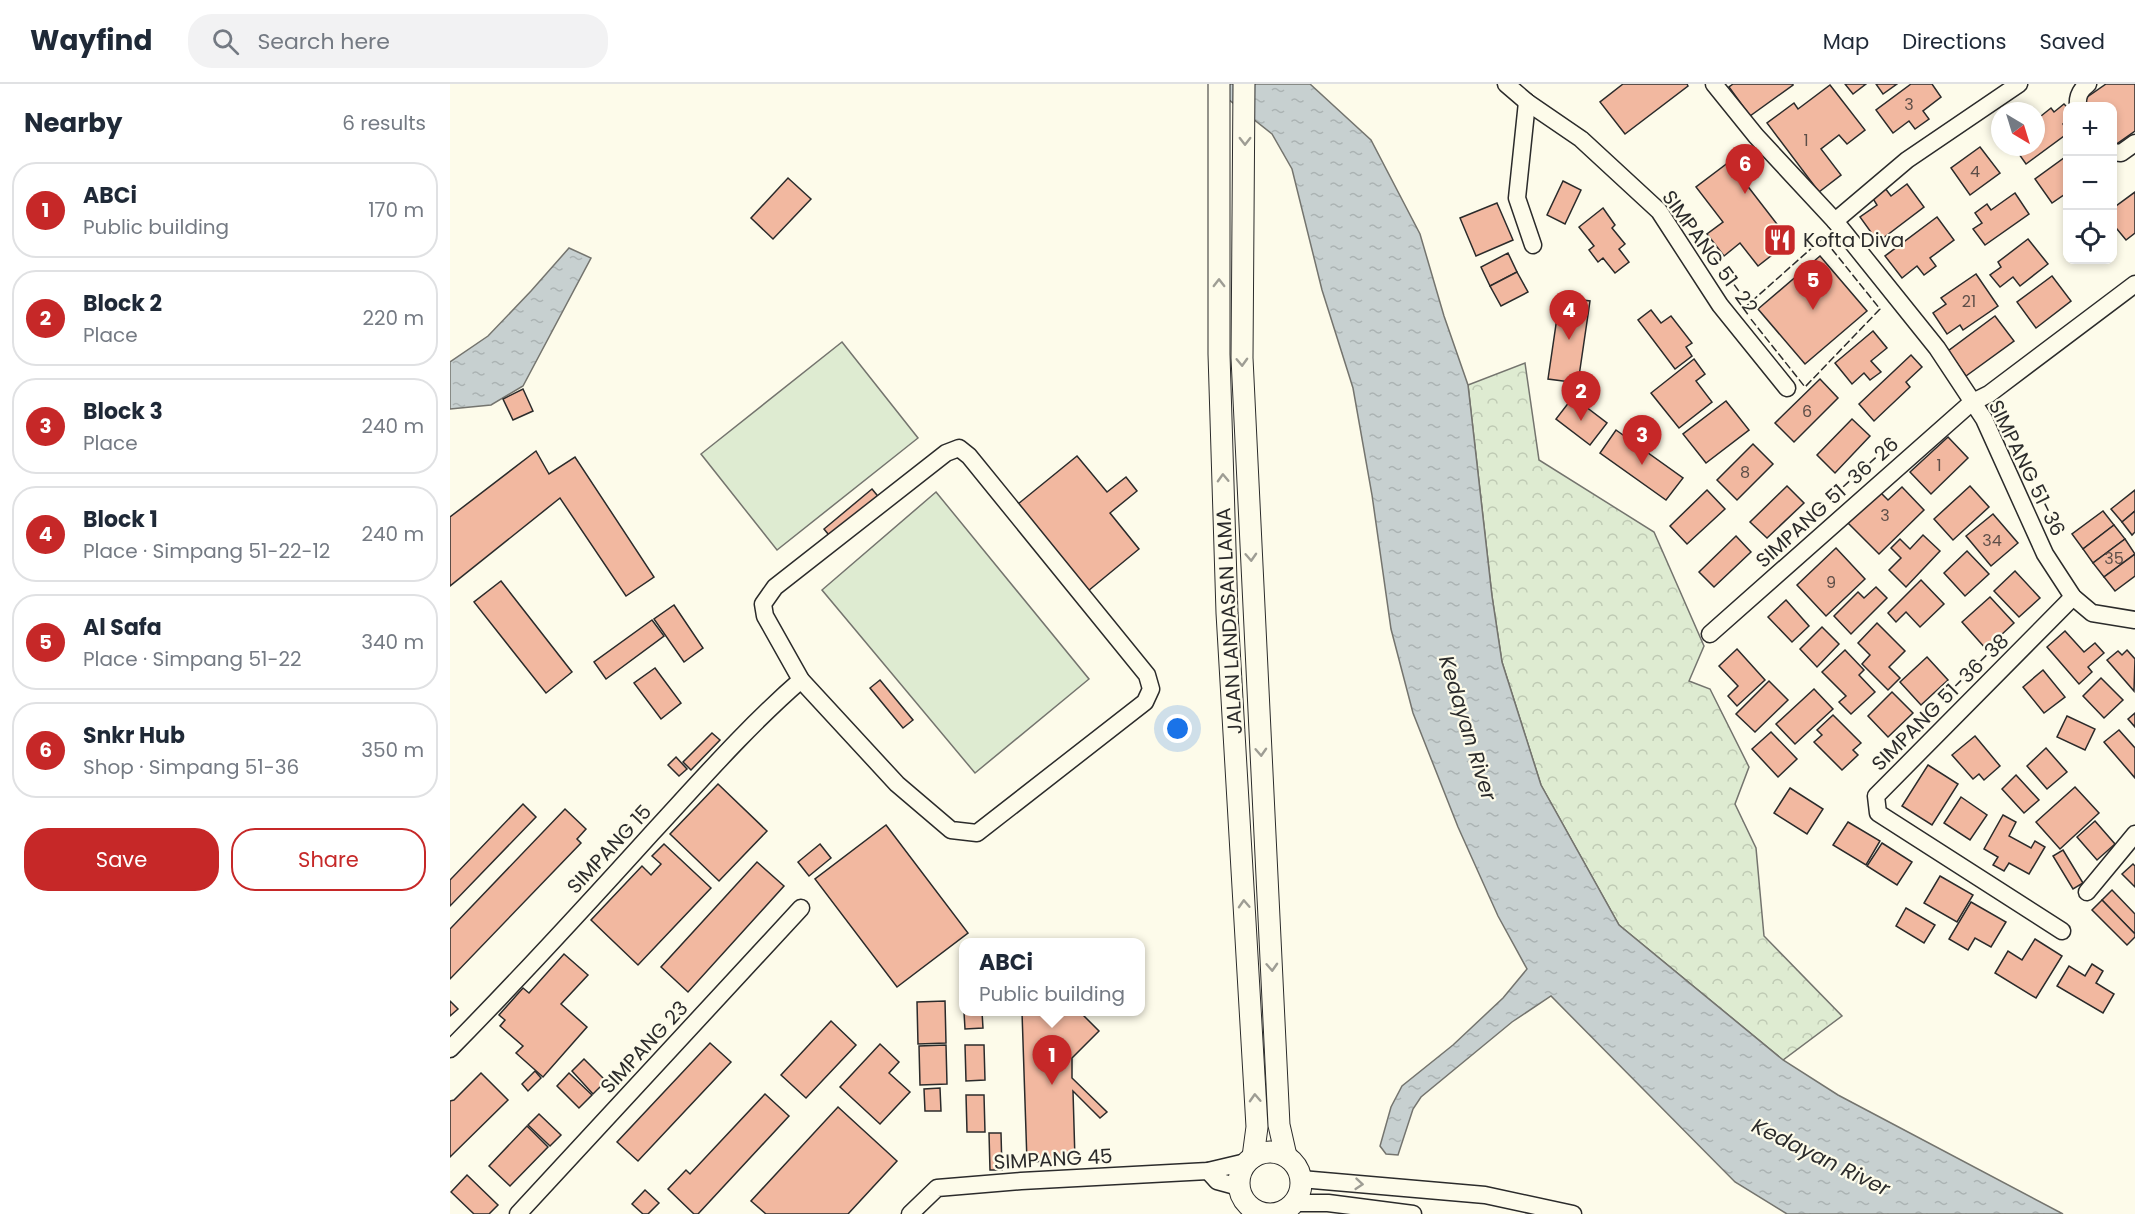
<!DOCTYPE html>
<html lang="en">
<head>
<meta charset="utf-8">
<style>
	body { margin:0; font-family:Poppins,sans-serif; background:#f2f2f3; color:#1f2937 }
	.controls { position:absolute; right:18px; top:18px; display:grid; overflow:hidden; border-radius:12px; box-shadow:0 3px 9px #0003 }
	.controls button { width:54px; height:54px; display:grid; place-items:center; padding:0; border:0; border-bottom:2px solid #e0e1e3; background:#fff; color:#1f2937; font:30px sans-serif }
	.compass { position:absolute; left:1541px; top:18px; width:54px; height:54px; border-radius:50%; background:#fff; box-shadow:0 3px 9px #0003; rotate:142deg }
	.you { position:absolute; left:728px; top:645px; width:21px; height:21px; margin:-15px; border:4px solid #fff; border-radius:50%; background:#1a73e8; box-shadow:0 0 0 9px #1a73e833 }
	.badge { display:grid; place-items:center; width:39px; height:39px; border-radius:50%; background:#c62828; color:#fff; font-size:20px; font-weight:700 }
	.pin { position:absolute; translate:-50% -50px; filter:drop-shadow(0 2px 3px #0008) }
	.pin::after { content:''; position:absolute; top:32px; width:21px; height:18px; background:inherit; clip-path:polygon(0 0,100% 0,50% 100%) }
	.popup { position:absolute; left:509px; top:854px; width:186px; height:78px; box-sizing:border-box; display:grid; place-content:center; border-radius:12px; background:#fff; filter:drop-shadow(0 2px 4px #0005); font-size:20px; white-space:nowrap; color:#747a83 }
	.popup b { font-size:22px; color:#1f2937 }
	.popup::after { content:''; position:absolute; left:50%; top:100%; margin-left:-12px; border:12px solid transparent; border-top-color:#fff }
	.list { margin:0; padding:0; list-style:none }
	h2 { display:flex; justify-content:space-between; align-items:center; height:78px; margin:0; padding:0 24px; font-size:26px }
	h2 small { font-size:20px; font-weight:400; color:#747a83 }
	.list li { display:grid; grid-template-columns:39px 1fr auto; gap:18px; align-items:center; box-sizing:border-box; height:96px; margin:0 12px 12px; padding:0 12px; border:2px solid #e0e1e3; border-radius:24px }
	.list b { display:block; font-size:22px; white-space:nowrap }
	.list p { margin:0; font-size:20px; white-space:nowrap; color:#747a83 }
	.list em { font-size:20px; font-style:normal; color:#747a83 }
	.actions { display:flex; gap:12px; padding:18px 24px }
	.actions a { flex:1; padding:14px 0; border:2px solid #c62828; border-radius:24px; text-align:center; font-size:21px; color:#c62828 }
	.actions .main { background:#c62828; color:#fff }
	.icon { flex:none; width:33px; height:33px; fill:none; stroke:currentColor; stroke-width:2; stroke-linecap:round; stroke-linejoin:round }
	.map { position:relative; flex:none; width:1685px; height:1130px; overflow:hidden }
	header { display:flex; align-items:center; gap:36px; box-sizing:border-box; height:84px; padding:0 30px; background:#fff; border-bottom:2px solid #e0e1e3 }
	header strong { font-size:28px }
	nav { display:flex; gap:33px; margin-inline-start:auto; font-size:21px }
	.search { width:420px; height:54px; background:#f2f2f3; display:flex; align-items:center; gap:15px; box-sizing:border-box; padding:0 21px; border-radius:24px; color:#747a83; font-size:22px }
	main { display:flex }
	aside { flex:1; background:#fff }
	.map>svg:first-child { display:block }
	.green { fill:#deebd1; stroke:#74746e; stroke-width:1.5 }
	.forest { fill:url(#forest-crowns); stroke:#74746e; stroke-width:1.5 }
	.water { fill:url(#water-ripples); stroke:#74746e; stroke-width:1.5 }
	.building { fill:#f2b8a0; stroke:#2b2b2b; stroke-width:1.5 }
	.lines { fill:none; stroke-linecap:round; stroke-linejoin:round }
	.minor-casing { stroke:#2b2b2b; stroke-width:19 }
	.major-casing { stroke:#2b2b2b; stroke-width:23 }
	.minor { stroke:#fdfbea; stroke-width:16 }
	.major { stroke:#fdfbea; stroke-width:21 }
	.fence { stroke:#2b2b2b; stroke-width:1.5; stroke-dasharray:8 3; stroke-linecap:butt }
	.oneway { stroke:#9e9d94 }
	.labels { text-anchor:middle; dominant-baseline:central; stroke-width:4.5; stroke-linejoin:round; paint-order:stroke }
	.number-label { font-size:16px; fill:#5d4e48 }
	.poi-label { font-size:20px; fill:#2b2b2b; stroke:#fdfbea; text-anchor:start }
	.street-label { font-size:20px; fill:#2b2b2b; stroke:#fdfbea }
	.water-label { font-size:21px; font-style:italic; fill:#2b2b2b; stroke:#fdfbea }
</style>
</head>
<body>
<header>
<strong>Wayfind</strong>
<div class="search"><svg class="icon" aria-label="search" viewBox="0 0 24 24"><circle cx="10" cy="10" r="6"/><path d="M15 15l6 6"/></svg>Search here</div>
<nav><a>Map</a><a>Directions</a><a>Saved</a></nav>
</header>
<main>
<aside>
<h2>Nearby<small>6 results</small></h2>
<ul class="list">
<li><span class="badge">1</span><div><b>ABCi</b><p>Public building</p></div><em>170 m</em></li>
<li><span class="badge">2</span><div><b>Block 2</b><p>Place</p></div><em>220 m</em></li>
<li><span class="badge">3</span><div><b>Block 3</b><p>Place</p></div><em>240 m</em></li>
<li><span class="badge">4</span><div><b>Block 1</b><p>Place · Simpang 51-22-12</p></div><em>240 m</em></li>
<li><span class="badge">5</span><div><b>Al Safa</b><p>Place · Simpang 51-22</p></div><em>340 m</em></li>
<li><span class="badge">6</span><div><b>Snkr Hub</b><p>Shop · Simpang 51-36</p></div><em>350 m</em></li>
</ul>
<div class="actions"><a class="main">Save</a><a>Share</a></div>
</aside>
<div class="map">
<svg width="1685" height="1130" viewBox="0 0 1685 1130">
	<defs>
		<pattern id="forest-crowns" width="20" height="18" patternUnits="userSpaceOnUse" patternTransform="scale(1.5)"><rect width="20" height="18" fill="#deebd1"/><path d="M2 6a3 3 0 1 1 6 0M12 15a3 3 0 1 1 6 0" fill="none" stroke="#bfcab4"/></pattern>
		<pattern id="water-ripples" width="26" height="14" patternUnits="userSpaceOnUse" patternTransform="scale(1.5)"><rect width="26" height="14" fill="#c7d0d0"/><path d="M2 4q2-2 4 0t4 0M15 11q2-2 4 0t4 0" fill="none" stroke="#abb3b3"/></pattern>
	</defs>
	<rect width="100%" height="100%" fill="#fdfbea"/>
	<g class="green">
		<polygon points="392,258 468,354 327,466 251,370"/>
		<polygon points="486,408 639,595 525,689 372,506"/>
	</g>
	<polygon class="forest" points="1075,279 1089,376 1204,448 1254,562 1239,597 1260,605 1299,683 1285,720 1306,764 1314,852 1392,932 1333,976 1169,841 1091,701 1052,578 1042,512 1018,301"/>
	<g class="water">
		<polygon points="759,0 860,0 921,56 970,150 994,232 1018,301 1042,512 1052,578 1091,701 1169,841 1333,976 1388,1011 1613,1130 1337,1130 1285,1098 1101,912 1062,938 971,1013 963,1025 948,1071 936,1070 930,1062 941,1023 952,1002 1003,961 1053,914 1077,885 1048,832 1008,743 963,629 941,545 922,411 903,304 872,206 842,85 822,50"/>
		<polygon points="119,164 141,174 73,302 41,321 0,325 0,278 38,252 81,207"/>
	</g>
	<g class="building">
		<polygon points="1173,0 1237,0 1238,2 1175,50 1150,18"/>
		<polygon points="1283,0 1343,0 1343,1 1300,32 1279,3"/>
		<polygon points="1395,0 1416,0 1403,10"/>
		<polygon points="1426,0 1447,0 1433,10"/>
		<polygon points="1461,0 1482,0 1491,13 1473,27 1479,35 1465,45 1459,37 1443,49 1426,26"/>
		<polygon points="1656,0 1685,0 1685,47 1665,61 1662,58 1662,22 1638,22 1633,16"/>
		<polygon points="1380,1 1415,46 1397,60 1389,51 1371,65 1391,91 1369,108 1317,39 1344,19 1348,25"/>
		<polygon points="1614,20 1618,24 1618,36 1613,40 1618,49 1576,80 1564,63 1586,63 1586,36 1601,24 1604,28"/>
		<polygon points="1530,63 1550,89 1520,111 1501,84"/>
		<polygon points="1618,71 1618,108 1602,119 1585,95"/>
		<polygon points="1279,78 1340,157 1308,182 1290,159 1274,172 1257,150 1273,138 1246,103"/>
		<polygon points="338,94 361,115 323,155 301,134"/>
		<polygon points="1113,97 1131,106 1115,140 1097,131"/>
		<polygon points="1457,100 1474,123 1428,158 1410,133 1427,121 1422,113 1435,104 1441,112"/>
		<polygon points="1685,108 1685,149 1676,156 1662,139 1662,125"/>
		<polygon points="1565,109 1579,130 1535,161 1523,145 1532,139 1525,129 1537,120 1541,126"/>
		<polygon points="1047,119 1063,156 1026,172 1010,134"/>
		<polygon points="1153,124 1165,141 1162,144 1175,160 1169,165 1179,178 1165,189 1153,174 1148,178 1139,166 1144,162 1129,143"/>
		<polygon points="1487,133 1504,156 1480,174 1486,182 1474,191 1467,182 1452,194 1435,172"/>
		<polygon points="1578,155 1598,180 1570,202 1563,193 1550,203 1540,191 1551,183 1548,178"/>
		<polygon points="1058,169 1067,188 1040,202 1031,183"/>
		<polygon points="1370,172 1417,227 1355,280 1308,225"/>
		<polygon points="1067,188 1078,208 1051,222 1040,202"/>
		<polygon points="1526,190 1548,222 1513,246 1510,241 1497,250 1483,229 1496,220 1491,214"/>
		<polygon points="1602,192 1621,217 1586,244 1567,218"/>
		<polygon points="1110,213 1140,217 1128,299 1098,295"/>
		<polygon points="1201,226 1211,239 1221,232 1242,259 1236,263 1242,272 1225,285 1188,236"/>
		<polygon points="1545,232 1564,257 1516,292 1498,267"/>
		<polygon points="1423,247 1437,264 1421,277 1431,288 1420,296 1414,289 1402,300 1385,279"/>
		<polygon points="1461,271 1472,283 1456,298 1460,303 1424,337 1409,320"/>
		<polygon points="1244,275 1255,290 1246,297 1262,318 1229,344 1201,309"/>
		<polygon points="1370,295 1388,314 1344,358 1325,339"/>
		<polygon points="73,305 83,327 63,336 53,315"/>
		<polygon points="1123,313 1157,339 1140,361 1106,335"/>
		<polygon points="1276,317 1299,346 1256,379 1233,350"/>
		<polygon points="1402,335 1420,352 1385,389 1367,371"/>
		<polygon points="1166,346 1233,394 1216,416 1150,369"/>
		<polygon points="1498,353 1518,374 1481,410 1460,388"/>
		<polygon points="1303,360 1323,380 1287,416 1267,396"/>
		<polygon points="86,367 99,390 125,373 204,493 176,512 110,414 0,502 0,433"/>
		<polygon points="627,372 657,408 676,393 687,407 660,429 689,465 638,507 568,420"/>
		<polygon points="1337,402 1354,419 1317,454 1300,438"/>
		<polygon points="1520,402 1539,423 1503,456 1484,435"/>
		<polygon points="1452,403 1474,426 1429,470 1396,437 1428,406 1438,416"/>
		<polygon points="422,405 431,416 383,456 374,445"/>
		<polygon points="1257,406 1275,425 1237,460 1220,442"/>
		<polygon points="1685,406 1685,427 1672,438 1661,425"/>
		<polygon points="1653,427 1664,441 1633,465 1622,450"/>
		<polygon points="1685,427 1685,448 1682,451 1672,438"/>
		<polygon points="1543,430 1568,459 1541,482 1516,452"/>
		<polygon points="1664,441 1675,455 1643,479 1633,465"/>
		<polygon points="1473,451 1490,467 1456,503 1439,486 1451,474 1441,464 1450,455 1460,465"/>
		<polygon points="1286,452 1301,468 1264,503 1249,488"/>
		<polygon points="1675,455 1685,470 1654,493 1643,479"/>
		<polygon points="1386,464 1415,495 1376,532 1347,501"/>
		<polygon points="1517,467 1539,490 1515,512 1494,489"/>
		<polygon points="1685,470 1685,492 1665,507 1654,493"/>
		<polygon points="1565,487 1590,514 1569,533 1544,507"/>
		<polygon points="1471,496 1494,520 1470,543 1456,528 1446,538 1438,529"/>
		<polygon points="51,497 122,588 96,609 24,518"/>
		<polygon points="1426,503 1437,514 1401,550 1384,532 1408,508 1414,514"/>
		<polygon points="1540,513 1564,539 1536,565 1512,538"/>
		<polygon points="1336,516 1359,542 1342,558 1318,533"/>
		<polygon points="224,521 253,564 234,578 204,535"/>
		<polygon points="202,536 214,552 156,595 144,578"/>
		<polygon points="1427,539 1455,567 1439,583 1450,594 1438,606 1412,580 1420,571 1408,559"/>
		<polygon points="1372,543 1389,560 1367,583 1350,565"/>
		<polygon points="1615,547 1634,568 1645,559 1654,569 1638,583 1642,588 1629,600 1597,563"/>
		<polygon points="1287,565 1315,596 1287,622 1278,612 1288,602 1269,582"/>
		<polygon points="1395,566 1414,586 1409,591 1425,608 1401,630 1389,618 1396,612 1372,588"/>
		<polygon points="1677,566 1685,575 1684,607 1657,576 1668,567 1672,571"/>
		<polygon points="1477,573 1498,596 1471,621 1450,598"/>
		<polygon points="205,584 231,619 211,635 184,599"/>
		<polygon points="1593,586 1615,613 1594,629 1573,603"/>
		<polygon points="1651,594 1673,616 1654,634 1633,612"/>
		<polygon points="430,596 463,636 453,644 420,604"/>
		<polygon points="1319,597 1338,616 1305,648 1286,630"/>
		<polygon points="1364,605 1383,625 1345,660 1326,640"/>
		<polygon points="1442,608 1463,629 1438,653 1418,632"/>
		<polygon points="1685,629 1685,643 1678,635"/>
		<polygon points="1383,631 1411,659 1403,666 1408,671 1392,686 1364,658 1372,651 1367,646"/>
		<polygon points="1617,632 1645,645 1635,666 1607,653"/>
		<polygon points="1669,646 1685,664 1685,694 1654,658"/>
		<polygon points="1321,648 1347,675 1328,693 1302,665"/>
		<polygon points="262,649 270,656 241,686 233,678"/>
		<polygon points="1525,652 1550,682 1534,696 1529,690 1523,695 1502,671"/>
		<polygon points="1596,664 1617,688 1597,705 1577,682"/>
		<polygon points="226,673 237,685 229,692 218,681"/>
		<polygon points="1478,681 1508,700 1482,741 1452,722"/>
		<polygon points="1566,691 1589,716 1574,729 1552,705"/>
		<polygon points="268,700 317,747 269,797 220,750"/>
		<polygon points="1625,703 1649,729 1610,765 1586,738"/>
		<polygon points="1340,704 1373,725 1357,750 1324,729"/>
		<polygon points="1511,713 1537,731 1520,756 1494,739"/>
		<polygon points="73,720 86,733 0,822 0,796"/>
		<polygon points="115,725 136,745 127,755 131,759 0,895 0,845"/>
		<polygon points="1553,731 1566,738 1559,752 1581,764 1585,757 1595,763 1579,790 1559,779 1554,787 1543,781 1548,773 1534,765"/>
		<polygon points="1645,737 1665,760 1647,776 1627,753"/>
		<polygon points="1398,738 1430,757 1416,781 1383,761"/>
		<polygon points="436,741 518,849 447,903 365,795"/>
		<polygon points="1432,759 1462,778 1447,801 1417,782"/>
		<polygon points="214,760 261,804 188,881 141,836 192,782 201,791 211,780 202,772"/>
		<polygon points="370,760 381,774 359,792 348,778"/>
		<polygon points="1613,766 1633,799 1623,805 1603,772"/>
		<polygon points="307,778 334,802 238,908 211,883"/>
		<polygon points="1683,780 1685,782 1685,803 1672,790"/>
		<polygon points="1490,792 1523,811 1507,838 1474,819"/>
		<polygon points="1662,806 1685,830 1685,850 1652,816"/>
		<polygon points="1652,816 1685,850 1685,853 1677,861 1642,826"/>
		<polygon points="1521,818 1556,838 1541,863 1525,854 1518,866 1499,855"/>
		<polygon points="1456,824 1485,841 1474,859 1446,842"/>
		<polygon points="1585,855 1612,872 1586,914 1545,889 1558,867 1572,876"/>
		<polygon points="114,870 138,891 111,920 137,943 93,993 66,969 73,962 50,942 55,936 49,931 73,904 79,909"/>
		<polygon points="1642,880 1653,887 1646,899 1664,910 1653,929 1607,902 1619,882 1635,892"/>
		<polygon points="0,917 8,925 0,932"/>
		<polygon points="495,917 496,959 468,960 467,918"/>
		<polygon points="514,928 532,928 533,944 515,945"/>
		<polygon points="572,928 630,928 649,947 622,974 622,994 657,1028 650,1034 623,1007 625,1076 577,1078"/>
		<polygon points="381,937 406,961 356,1014 331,991"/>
		<polygon points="260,959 281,978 188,1077 167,1058"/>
		<polygon points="430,960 449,978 439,989 460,1008 430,1040 390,1003"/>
		<polygon points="496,961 497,1000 470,1001 469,962"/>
		<polygon points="515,961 534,961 535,996 516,997"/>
		<polygon points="134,975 156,997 143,1010 122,987"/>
		<polygon points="85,987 91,994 78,1007 72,1000"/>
		<polygon points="31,989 58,1016 0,1073 0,1017 4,1016"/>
		<polygon points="119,989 142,1011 129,1024 107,1002"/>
		<polygon points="490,1004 491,1027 475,1027 474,1005"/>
		<polygon points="315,1010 339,1032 248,1130 244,1130 218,1105 236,1086 240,1090"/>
		<polygon points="516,1011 534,1011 535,1048 517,1048"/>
		<polygon points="388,1023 447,1077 398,1130 316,1130 301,1117"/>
		<polygon points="89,1030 111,1051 100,1062 78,1041"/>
		<polygon points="77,1042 98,1063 60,1102 39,1082"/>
		<polygon points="539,1049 551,1049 552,1086 540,1086"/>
		<polygon points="17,1091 48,1121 39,1130 24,1130 1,1108"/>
		<polygon points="195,1106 209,1119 198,1130 193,1130 182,1120"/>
	</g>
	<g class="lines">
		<defs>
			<g id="minor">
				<polyline points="1056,0 1077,18 1131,55 1209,127 1270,221 1337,304"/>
				<polyline points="1264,0 1306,52 1385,137 1487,264 1534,335 1595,470 1623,513 1642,529 1685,536"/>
				<polyline points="1077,18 1067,114 1083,161"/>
				<path d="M1628 22C1627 12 1630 6 1638 0"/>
				<polyline points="1662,68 1671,69 1685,59"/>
				<polyline points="1385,137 1457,76 1569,0"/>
				<polygon points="509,364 519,372 697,591 701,605 695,618 527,749 501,746 447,700 351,596 315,532 313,520 325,503 496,369"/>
				<polyline points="1260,550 1521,319 1539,310 1685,200"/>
				<polyline points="1637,808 1685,750"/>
				<polyline points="1612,847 1428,729 1426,712 1623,513"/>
				<path d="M0 965C69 895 136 822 202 749 251 696 297 643 351 596"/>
				<polyline points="758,1087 767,1097 789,1103"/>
				<polyline points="851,1095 1035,1111 1123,1130"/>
				<polyline points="843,1119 878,1119 963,1130"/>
				<polyline points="68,1130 351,824"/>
				<polyline points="460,1130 487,1104 571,1097 758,1087 796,1078"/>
			</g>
			<g id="major">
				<polyline points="769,0 769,270 777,529 807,1043 803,1073"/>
				<polyline points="794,0 792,274 829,1041 836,1072"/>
				<circle cx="820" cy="1099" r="31"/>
			</g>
		</defs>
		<use href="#minor" class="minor-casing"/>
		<use href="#major" class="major-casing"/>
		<use href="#minor" class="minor"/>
		<use href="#major" class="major"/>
		<polyline class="fence" points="1293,225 1373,154 1430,225 1355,303 1300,234"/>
	</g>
	<defs><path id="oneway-chevron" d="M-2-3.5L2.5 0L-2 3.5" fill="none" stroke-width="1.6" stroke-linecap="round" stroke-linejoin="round" transform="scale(1.5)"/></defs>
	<g class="oneway">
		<use href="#oneway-chevron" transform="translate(795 57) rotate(90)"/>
		<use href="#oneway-chevron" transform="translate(769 199) rotate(-90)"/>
		<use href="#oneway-chevron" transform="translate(792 278) rotate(88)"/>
		<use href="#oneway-chevron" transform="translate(773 394) rotate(-92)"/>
		<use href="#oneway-chevron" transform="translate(801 473) rotate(87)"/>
		<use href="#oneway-chevron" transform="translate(811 668) rotate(87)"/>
		<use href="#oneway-chevron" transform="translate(794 820) rotate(-93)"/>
		<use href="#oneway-chevron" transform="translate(822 883) rotate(87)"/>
		<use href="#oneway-chevron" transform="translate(805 1014) rotate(-93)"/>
		<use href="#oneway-chevron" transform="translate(909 1100) rotate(5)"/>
	</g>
	<defs>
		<symbol id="restaurant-square" viewBox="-11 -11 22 22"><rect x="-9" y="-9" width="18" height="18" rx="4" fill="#c62828" stroke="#fdfbea"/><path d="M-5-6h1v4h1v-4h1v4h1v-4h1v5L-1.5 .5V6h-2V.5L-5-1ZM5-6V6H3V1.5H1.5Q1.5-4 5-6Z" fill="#fff"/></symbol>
	</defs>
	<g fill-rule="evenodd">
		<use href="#restaurant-square" x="1311" y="137" width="38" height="38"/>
	</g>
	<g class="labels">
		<g class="number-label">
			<text x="1459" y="20">3</text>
			<text x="1356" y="56">1</text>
			<text x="1525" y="87">4</text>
			<text x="1519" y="217">21</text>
			<text x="1357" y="327">6</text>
			<text x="1489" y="381">1</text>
			<text x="1295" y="388">8</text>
			<text x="1435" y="431">3</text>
			<text x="1542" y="456">34</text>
			<text x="1664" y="474">35</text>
			<text x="1381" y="498">9</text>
		</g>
		<g class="poi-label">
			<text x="1353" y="156">Kofta Diva</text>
		</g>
		<g class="street-label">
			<text transform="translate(1260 168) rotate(54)">SIMPANG 51-22</text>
			<text transform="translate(1577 384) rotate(64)">SIMPANG 51-36</text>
			<text transform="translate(1377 418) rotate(-42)">SIMPANG 51-36-26</text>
			<text transform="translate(779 537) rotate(-93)">JALAN LANDASAN LAMA</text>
			<text transform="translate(1490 618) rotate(-45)">SIMPANG 51-36-38</text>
			<text transform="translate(159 765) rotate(-47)">SIMPANG 15</text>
			<text transform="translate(194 963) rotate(-47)">SIMPANG 23</text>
			<text transform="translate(603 1075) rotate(-3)">SIMPANG 45</text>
		</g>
		<g class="water-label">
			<text transform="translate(1018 644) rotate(73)">Kedayan River</text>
			<text transform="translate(1371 1073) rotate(26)">Kedayan River</text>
		</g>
	</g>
</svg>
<div class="controls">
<button>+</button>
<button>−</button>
<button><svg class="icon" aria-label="locate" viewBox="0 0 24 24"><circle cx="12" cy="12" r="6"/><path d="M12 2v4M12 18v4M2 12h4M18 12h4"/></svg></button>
</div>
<svg class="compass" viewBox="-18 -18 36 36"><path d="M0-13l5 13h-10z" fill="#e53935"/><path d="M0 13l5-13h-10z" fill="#747a83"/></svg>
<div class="you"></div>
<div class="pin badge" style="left:602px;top:1001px">1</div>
<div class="popup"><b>ABCi</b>Public building</div>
<div class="pin badge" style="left:1131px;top:337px">2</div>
<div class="pin badge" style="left:1192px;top:381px">3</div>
<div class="pin badge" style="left:1119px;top:256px">4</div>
<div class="pin badge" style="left:1363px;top:226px">5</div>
<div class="pin badge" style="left:1295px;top:110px">6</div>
</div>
</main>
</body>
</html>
